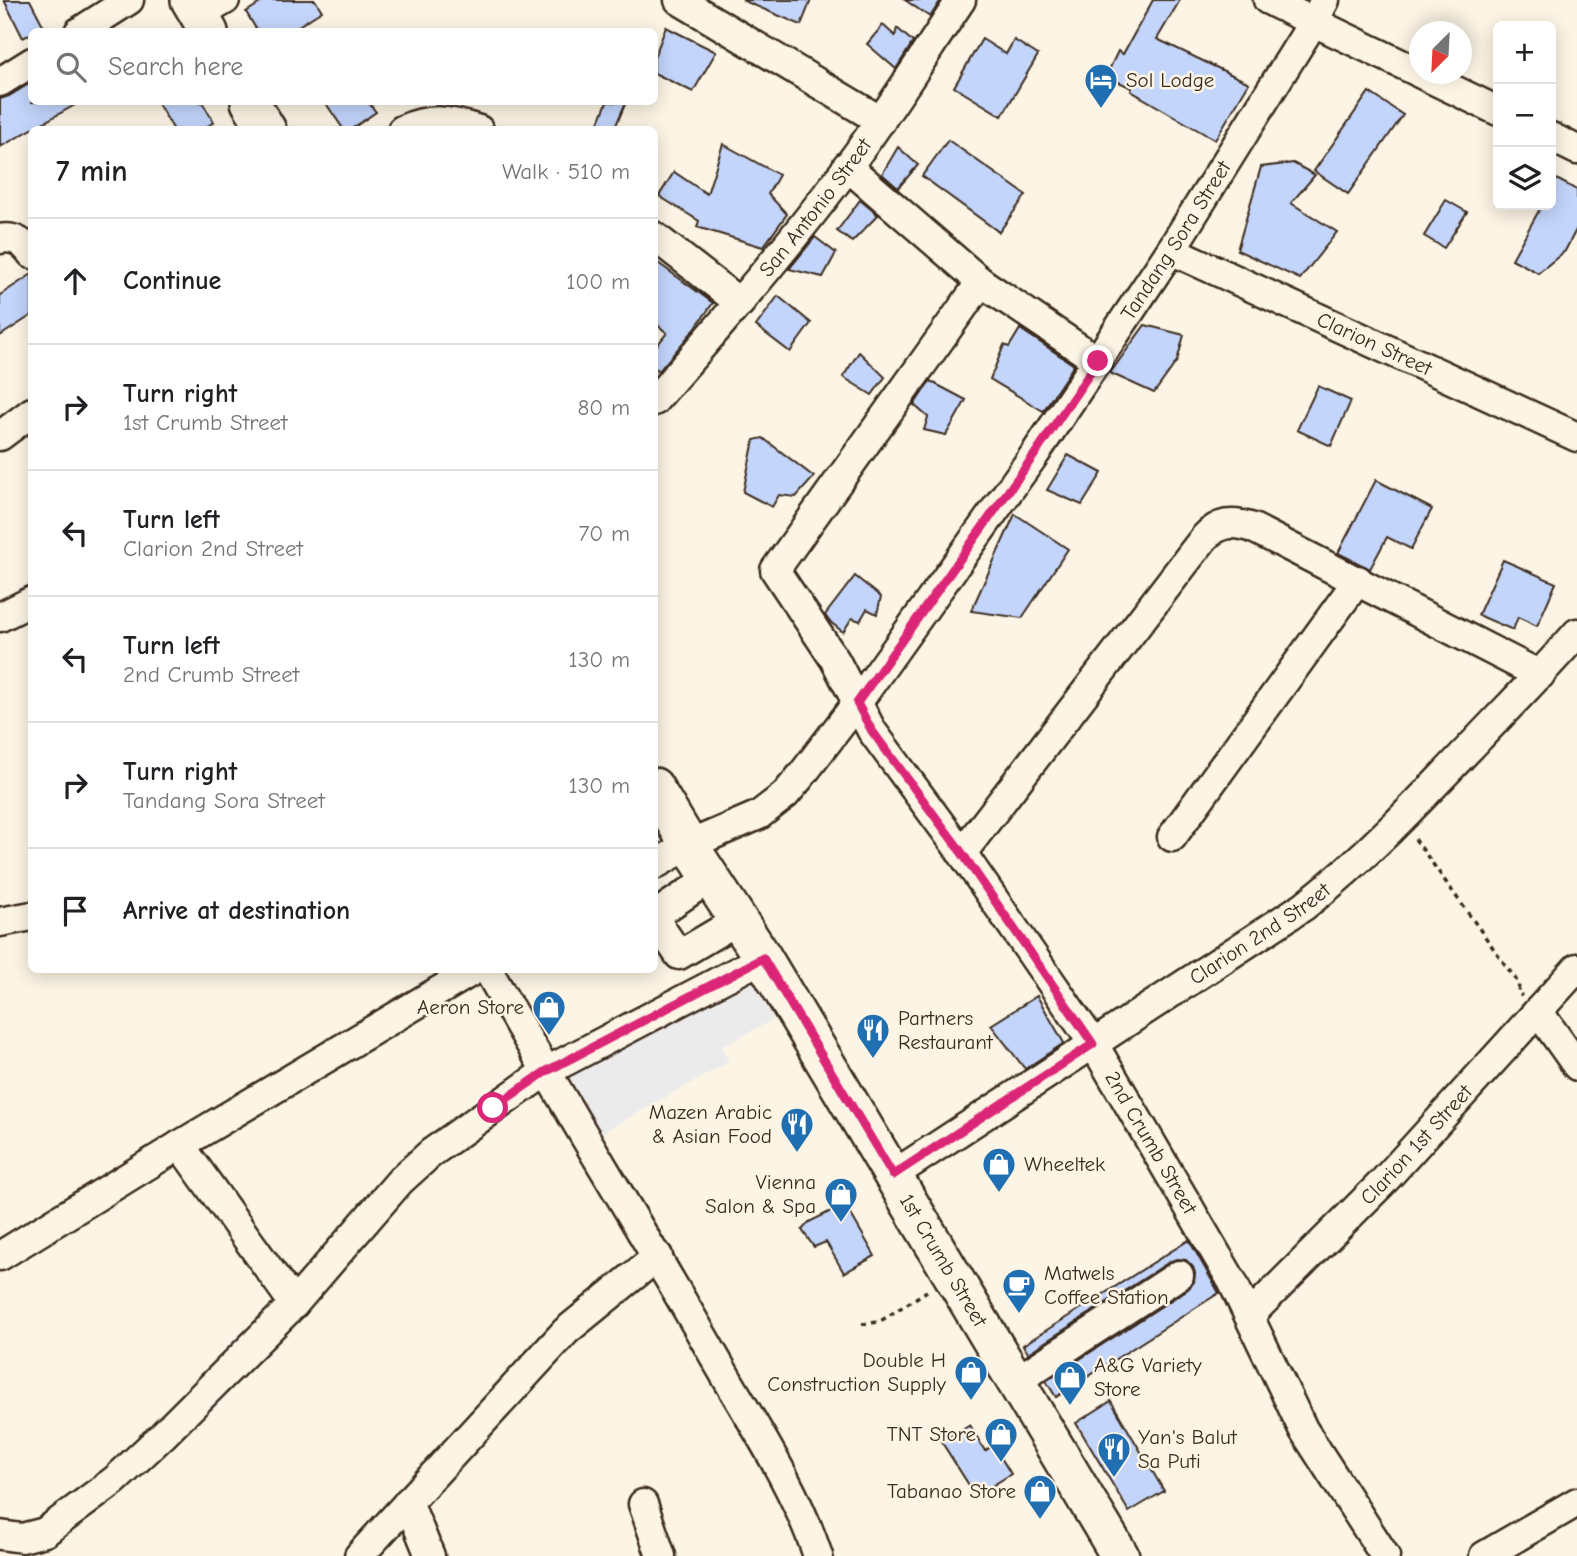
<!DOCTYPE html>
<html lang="en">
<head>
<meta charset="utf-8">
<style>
	body { margin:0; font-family:"Comic Neue",sans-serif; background:#f6f6f6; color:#202124 }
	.controls { position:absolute; right:21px; top:21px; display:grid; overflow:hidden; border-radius:10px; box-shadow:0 4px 18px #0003 }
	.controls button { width:63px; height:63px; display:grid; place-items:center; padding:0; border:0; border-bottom:2px solid #e0e0e0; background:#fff; color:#202124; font:35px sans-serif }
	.compass { position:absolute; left:1409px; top:21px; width:63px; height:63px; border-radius:50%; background:#fff; box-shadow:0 4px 18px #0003; rotate:204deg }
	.stop { position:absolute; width:21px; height:21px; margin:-16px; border:5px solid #db2777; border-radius:50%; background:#fff }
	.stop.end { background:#db2777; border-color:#fff; box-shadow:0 2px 7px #0008 }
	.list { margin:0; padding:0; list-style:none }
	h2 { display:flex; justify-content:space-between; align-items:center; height:91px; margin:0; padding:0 28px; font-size:30px }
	h2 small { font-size:23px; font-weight:400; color:#757577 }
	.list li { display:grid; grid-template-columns:46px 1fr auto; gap:21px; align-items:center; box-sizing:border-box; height:126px; padding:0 28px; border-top:2px solid #e0e0e0 }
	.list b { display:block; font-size:26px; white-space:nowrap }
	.list p { margin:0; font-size:23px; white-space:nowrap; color:#757577 }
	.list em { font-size:23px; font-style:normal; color:#757577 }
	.icon { flex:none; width:38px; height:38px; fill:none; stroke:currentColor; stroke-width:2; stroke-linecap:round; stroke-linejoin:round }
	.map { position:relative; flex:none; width:1577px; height:1556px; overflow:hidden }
	.search { position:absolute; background:#fff; box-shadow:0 4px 18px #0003; left:28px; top:28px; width:630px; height:77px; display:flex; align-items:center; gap:18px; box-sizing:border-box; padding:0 24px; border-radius:10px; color:#757577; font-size:26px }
	.panel { position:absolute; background:#fff; box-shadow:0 4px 18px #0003; left:28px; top:126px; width:630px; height:847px; border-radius:10px }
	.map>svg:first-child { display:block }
	.built { fill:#ebebec }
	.building { fill:#c3d5fb; stroke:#3b2a1e; stroke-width:2 }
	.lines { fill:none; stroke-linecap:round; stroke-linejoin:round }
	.minor-casing { stroke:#3b2a1e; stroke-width:33 }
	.major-casing { stroke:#3b2a1e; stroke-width:42 }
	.path { stroke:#3b2a1e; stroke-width:3.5; stroke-dasharray:5 5; stroke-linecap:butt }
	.minor { stroke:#fcf5e5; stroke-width:28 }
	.major { stroke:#fcf5e5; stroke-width:37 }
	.route { stroke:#db2777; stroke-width:9 }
	.labels { text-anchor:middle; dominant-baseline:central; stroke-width:5; stroke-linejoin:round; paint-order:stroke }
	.poi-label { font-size:21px; fill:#3b2a1e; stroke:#fcf5e5; text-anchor:start }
	.street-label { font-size:21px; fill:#3b2a1e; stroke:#fcf5e5 }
</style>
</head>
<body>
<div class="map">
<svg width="1577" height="1556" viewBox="0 0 1577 1556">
	<rect width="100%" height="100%" fill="#fcf5e5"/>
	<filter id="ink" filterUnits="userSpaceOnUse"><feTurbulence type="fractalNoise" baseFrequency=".0143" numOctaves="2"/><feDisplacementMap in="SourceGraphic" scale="14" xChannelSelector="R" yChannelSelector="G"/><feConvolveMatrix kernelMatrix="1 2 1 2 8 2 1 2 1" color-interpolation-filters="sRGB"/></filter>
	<g filter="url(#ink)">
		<polygon class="built" points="749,975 774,1019 722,1047 729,1062 601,1133 569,1075"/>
		<g class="building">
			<polygon points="4,0 30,0 44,27 23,38"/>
			<polygon points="265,0 315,0 322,11 289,32 258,32 246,12"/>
			<polygon points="742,0 811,0 801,25"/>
			<polygon points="905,0 941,0 930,17"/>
			<polygon points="1153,0 1180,0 1157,39 1249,83 1215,140 1131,91 1132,88 1106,76 1118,51 1123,54"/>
			<polygon points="883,25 895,36 897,28 913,42 896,69 867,44"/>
			<polygon points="666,27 716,52 693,92 654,73 654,58"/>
			<polygon points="982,39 1006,54 1014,40 1038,55 1002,116 954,87"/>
			<polygon points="32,82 32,102 80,102 0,147 0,99 9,96"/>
			<polygon points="1369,92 1403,115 1348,194 1314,171"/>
			<polygon points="157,102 202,102 214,122 201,130 174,130"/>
			<polygon points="325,102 368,102 376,112 350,130 344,130"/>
			<polygon points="607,102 626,102 614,130 596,130"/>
			<polygon points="948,140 1026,195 999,232 922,176"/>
			<polygon points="723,144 779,175 768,194 787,214 763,247 697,227 699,221 659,196 674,172 707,194"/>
			<polygon points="898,147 918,165 898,188 882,174"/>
			<polygon points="1293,163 1315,175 1291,203 1337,232 1300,279 1237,250 1261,167"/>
			<polygon points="1551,176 1577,190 1577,228 1565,251 1538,273 1512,259 1542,205 1551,205"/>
			<polygon points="860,200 878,215 852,242 837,231"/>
			<polygon points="1446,200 1467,212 1444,248 1424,236"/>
			<polygon points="815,237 836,253 823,277 789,269"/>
			<polygon points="654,260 713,303 693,331 659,371 654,367 654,349 667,333 654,322"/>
			<polygon points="32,274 32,315 0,336 0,295"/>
			<polygon points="778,296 811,323 790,352 756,326"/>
			<polygon points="1145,325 1184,335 1177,361 1154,393 1110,373"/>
			<polygon points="1020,329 1074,365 1043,411 990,379 1004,345 1009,347"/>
			<polygon points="859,352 885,377 872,395 843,377"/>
			<polygon points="930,381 966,400 946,435 924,430 928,417 914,405"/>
			<polygon points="1318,386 1351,401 1331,446 1297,430"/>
			<polygon points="763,438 814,477 796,497 779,495 772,507 743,492 754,440"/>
			<polygon points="1068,455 1102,473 1082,505 1047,490"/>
			<polygon points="1376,480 1432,509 1411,549 1387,537 1370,569 1338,553"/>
			<polygon points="1015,514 1068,549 1022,618 971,611"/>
			<polygon points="1503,560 1556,583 1537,626 1518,617 1513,630 1478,615"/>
			<polygon points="855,576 881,597 877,614 867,609 860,621 852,618 843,632 829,621 825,615"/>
			<polygon points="1037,996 1064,1043 1025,1069 991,1025"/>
			<polygon points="845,1204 875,1256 844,1273 826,1242 814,1247 802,1230 809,1222"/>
			<polygon points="1189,1240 1219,1293 1056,1397 1046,1381 1188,1289 1194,1282 1195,1273 1193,1267 1186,1260 1177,1259 1171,1261 1028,1353 1023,1345"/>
			<polygon points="1111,1401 1164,1491 1129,1512 1076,1423"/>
			<polygon points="970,1425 985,1451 993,1445 1011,1474 976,1496 941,1441"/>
		</g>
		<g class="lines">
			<defs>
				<g id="minor">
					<polyline points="679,0 881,121"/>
					<polyline points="1268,0 1420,73"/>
					<polyline points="199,15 225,0"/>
					<polyline points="79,32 129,0"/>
					<polyline points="1421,74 1498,111"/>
					<polyline points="0,82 32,62"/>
					<path d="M402 130C431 117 449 120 479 130"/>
					<polyline points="1551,137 1577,150"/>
					<polyline points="847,166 981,282 1098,361"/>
					<polyline points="654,236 740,303"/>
					<path d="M0 239C14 236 23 242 32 254"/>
					<path id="s1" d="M1171 250 1577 437"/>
					<path id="s2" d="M981 282 775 570 835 660 872 731 962 853 1093 1043 1232 1281 1303 1429 1385 1556"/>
					<path id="s3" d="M654 401C733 311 813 219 881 120 909 80 934 40 961 0"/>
					<polyline points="0,436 32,412"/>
					<polyline points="0,617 32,601"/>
					<polyline points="1172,837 1358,580"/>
					<path d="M962 853 1204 538C1219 522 1233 521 1253 528L1540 675"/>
					<path id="s4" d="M654 865 689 845 759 815 785 795 801 776 857 703 1035 454 1171 250 1314 21 1325 0"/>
					<polyline points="654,916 710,878"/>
					<polyline points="654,918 679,955 738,920"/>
					<polyline points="0,922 32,916"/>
					<path d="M488 970C562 1102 643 1231 718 1363 754 1426 795 1487 818 1556"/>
					<polyline points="1538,1011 1577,1066"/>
					<polyline points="180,1145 294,1304"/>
					<path id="s5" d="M893 1175 1304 906C1368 856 1422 798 1478 739 1511 704 1545 670 1577 633"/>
					<polyline points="0,1256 180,1145 474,970"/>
					<path id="s6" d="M1250 1315 1382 1183 1577 968"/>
					<polyline points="1016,1381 1179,1275"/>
					<polyline points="408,1502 430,1556"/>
					<polyline points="643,1504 661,1556"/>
					<polyline points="0,1535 22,1538 45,1532 115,1480 163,1435 294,1304 400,1181 431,1153 545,1072 763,958"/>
					<polyline points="359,1556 566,1331 658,1256"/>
					<polyline points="1484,1556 1577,1502"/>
				</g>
				<g id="major">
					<polyline points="190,0 209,32"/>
					<polyline points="250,102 267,130"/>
					<path id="s7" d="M654 787 689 845 763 958 1120 1556"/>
				</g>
			</defs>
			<use href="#minor" class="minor-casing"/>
			<use href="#major" class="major-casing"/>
			<g class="path">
				<polyline points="1415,839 1519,984 1518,993 1522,996"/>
				<polyline points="862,1324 879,1322 927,1291"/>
			</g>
			<use href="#minor" class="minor"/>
			<use href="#major" class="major"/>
		</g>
	</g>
	<g class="lines" filter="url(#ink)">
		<polyline class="route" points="493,1108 545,1072 763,958 893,1175 1093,1044 962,853 872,731 857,703 1035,454 1098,361"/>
	</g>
	<defs>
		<symbol id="hotel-pin" viewBox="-11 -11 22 30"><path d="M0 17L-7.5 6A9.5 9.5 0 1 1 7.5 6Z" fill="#1f6fb2" stroke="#fcf5e5"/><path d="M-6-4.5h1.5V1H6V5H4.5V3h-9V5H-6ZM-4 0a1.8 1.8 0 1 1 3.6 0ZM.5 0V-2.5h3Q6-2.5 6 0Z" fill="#fff"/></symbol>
		<symbol id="shop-pin" viewBox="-11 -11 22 30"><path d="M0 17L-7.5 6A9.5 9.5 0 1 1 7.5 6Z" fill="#1f6fb2" stroke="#fcf5e5"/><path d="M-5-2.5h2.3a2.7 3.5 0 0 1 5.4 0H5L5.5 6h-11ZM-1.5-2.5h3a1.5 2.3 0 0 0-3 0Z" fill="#fff"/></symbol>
		<symbol id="restaurant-pin" viewBox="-11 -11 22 30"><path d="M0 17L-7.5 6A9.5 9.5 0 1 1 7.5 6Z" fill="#1f6fb2" stroke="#fcf5e5"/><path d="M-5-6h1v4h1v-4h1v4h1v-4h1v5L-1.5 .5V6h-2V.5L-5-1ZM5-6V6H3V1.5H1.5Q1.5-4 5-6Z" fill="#fff"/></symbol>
		<symbol id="cafe-pin" viewBox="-11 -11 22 30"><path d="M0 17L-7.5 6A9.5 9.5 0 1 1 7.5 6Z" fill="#1f6fb2" stroke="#fcf5e5"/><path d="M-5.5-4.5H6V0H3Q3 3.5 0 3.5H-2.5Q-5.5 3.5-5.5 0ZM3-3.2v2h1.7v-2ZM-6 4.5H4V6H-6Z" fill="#fff"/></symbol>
	</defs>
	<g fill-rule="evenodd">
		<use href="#hotel-pin" x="1082" y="61" width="38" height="52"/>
		<use href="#shop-pin" x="530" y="988" width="38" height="52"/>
		<use href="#restaurant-pin" x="854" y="1011" width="38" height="52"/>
		<use href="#restaurant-pin" x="778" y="1105" width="38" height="52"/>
		<use href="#shop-pin" x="980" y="1145" width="38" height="52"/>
		<use href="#shop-pin" x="822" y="1175" width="38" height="52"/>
		<use href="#cafe-pin" x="1000" y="1266" width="38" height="52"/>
		<use href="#shop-pin" x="952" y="1353" width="38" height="52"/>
		<use href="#shop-pin" x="1051" y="1358" width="38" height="52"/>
		<use href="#shop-pin" x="982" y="1415" width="38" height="52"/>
		<use href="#restaurant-pin" x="1095" y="1430" width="38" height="52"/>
		<use href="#shop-pin" x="1021" y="1472" width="38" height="52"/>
	</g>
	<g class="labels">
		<g class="poi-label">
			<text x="1126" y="80">Sol Lodge</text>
			<text x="524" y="1007" text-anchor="end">Aeron Store</text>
			<text x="898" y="1018">Partners<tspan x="898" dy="24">Restaurant</tspan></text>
			<text x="772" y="1112" text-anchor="end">Mazen Arabic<tspan x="772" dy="24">&amp; Asian Food</tspan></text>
			<text x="1024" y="1164">Wheeltek</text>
			<text x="816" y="1182" text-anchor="end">Vienna<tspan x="816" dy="24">Salon &amp; Spa</tspan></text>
			<text x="1044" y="1273">Matwels<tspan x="1044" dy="24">Coffee Station</tspan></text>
			<text x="946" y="1360" text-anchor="end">Double H<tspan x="946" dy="24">Construction Supply</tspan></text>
			<text x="1094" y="1365">A&amp;G Variety<tspan x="1094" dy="24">Store</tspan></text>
			<text x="976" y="1434" text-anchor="end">TNT Store</text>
			<text x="1138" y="1437">Yan's Balut<tspan x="1138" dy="24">Sa Puti</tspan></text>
			<text x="1016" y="1491" text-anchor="end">Tabanao Store</text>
		</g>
		<g class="street-label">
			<text stroke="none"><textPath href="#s3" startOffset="252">San Antonio Street</textPath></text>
			<text stroke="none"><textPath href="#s4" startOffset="828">Tandang Sora Street</textPath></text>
			<text stroke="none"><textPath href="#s1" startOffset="224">Clarion Street</textPath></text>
			<text stroke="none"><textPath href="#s5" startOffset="439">Clarion 2nd Street</textPath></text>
			<text stroke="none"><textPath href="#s2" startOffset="1040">2nd Crumb Street</textPath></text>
			<text stroke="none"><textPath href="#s6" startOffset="238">Clarion 1st Street</textPath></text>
			<text stroke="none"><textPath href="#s7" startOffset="555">1st Crumb Street</textPath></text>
		</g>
	</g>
</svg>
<div class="controls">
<button>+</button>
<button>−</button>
<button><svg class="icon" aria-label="layers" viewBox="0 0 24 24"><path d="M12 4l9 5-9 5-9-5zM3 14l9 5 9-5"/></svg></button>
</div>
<svg class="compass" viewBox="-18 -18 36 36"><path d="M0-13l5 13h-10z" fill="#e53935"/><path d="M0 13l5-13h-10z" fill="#757577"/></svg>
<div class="stop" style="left:493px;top:1108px"></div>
<div class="stop end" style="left:1098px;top:361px"></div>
<div class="search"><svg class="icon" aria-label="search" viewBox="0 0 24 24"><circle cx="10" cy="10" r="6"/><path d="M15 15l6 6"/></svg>Search here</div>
<section class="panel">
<h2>7 min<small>Walk · 510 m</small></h2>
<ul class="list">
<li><svg class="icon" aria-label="ahead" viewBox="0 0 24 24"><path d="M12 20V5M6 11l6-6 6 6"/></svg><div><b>Continue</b></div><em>100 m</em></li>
<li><svg class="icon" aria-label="right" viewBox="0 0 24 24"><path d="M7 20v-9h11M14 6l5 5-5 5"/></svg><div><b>Turn right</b><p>1st Crumb Street</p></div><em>80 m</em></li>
<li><svg class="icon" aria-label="left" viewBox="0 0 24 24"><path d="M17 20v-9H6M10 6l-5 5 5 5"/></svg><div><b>Turn left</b><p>Clarion 2nd Street</p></div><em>70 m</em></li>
<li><svg class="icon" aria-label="left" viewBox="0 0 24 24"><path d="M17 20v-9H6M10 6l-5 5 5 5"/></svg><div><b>Turn left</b><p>2nd Crumb Street</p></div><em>130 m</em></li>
<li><svg class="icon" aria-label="right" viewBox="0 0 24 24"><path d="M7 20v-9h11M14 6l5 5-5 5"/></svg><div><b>Turn right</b><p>Tandang Sora Street</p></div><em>130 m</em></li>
<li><svg class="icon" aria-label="arrive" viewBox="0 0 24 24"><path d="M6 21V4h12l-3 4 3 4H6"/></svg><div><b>Arrive at destination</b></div></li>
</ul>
</section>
</div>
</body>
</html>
